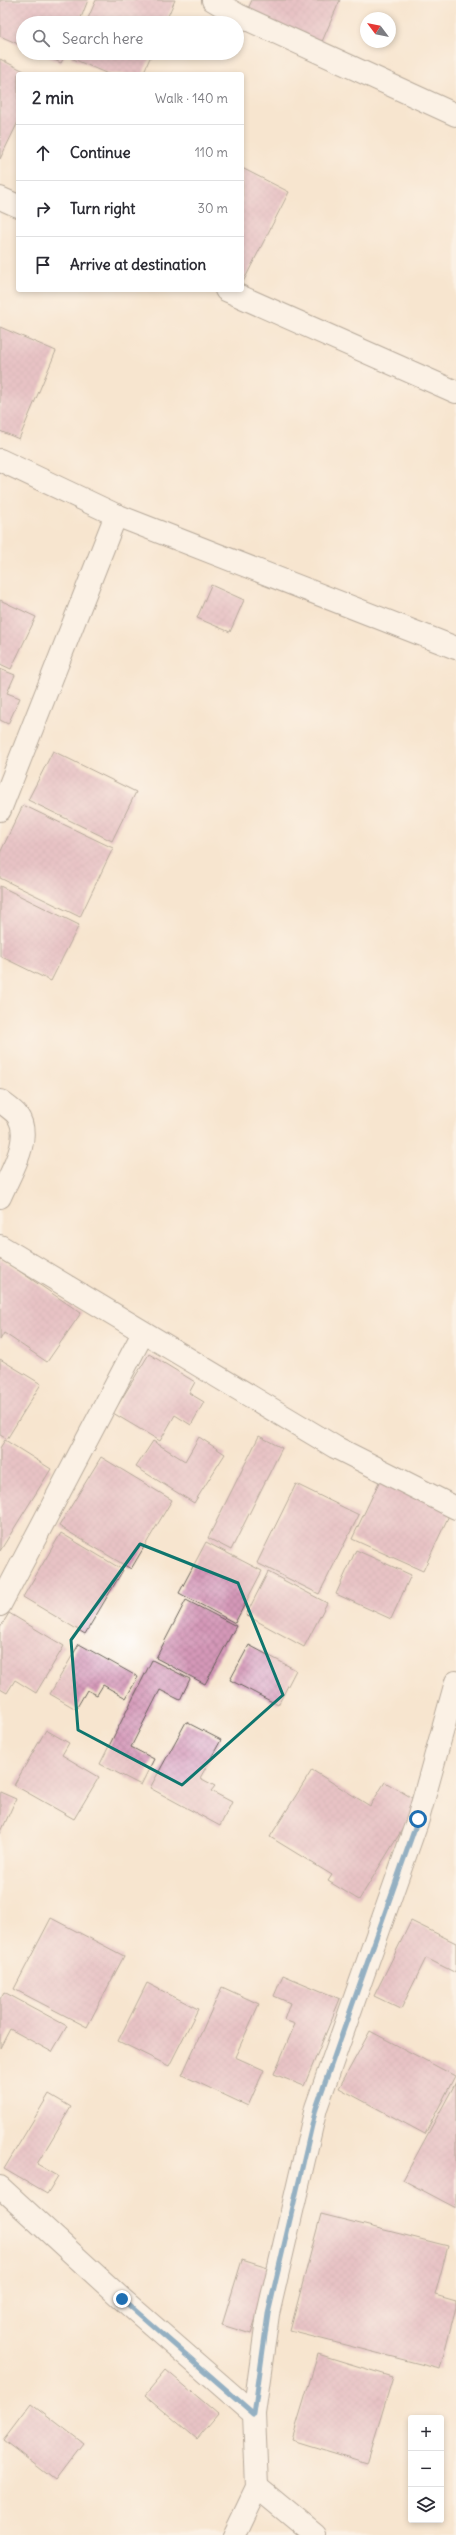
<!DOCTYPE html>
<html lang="en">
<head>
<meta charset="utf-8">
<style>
	body { margin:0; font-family:Delius,sans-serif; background:#f7f7f7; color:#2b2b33 }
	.controls { position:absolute; right:12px; bottom:12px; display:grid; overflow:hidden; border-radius:4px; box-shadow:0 2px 6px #0003 }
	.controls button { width:36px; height:36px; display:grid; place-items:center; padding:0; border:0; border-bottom:1px solid #e1e1e2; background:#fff; color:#2b2b33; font:20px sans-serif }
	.compass { position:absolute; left:360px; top:12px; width:36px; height:36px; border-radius:50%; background:#fff; box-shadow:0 2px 6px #0003; rotate:302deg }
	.stop { position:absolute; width:12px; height:12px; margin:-9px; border:3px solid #1f6fb2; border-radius:50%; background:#fff }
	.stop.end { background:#1f6fb2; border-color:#fff; box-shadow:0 1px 4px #0008 }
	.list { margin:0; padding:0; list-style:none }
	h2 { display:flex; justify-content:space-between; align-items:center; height:52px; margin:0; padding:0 16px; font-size:17px }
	h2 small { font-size:13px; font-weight:400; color:#7c7c81 }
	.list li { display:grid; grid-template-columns:26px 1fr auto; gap:12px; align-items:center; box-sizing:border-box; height:56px; padding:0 16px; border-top:1px solid #e1e1e2 }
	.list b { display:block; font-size:15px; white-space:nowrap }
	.list em { font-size:13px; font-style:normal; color:#7c7c81 }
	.icon { flex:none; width:22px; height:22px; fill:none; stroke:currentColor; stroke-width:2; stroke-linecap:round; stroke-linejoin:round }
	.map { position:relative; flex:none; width:456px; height:2535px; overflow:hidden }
	.search { position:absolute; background:#fff; box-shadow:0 2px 6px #0003; left:16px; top:16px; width:228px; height:44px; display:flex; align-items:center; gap:10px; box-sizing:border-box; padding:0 14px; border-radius:22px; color:#7c7c81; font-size:15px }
	.panel { position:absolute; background:#fff; box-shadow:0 2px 6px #0003; left:16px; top:72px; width:228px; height:220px; border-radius:4px }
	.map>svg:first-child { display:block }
	.building { fill:url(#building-cross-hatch) }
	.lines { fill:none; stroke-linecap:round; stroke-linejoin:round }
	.minor-casing { stroke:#69625b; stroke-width:24 }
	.tertiary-casing { stroke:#69625b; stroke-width:24 }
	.minor { stroke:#fff; stroke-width:22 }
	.tertiary { stroke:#fff; stroke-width:22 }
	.route { stroke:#1f6fb2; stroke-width:5 }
	.marked { fill:none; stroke:#0f766e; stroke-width:3; stroke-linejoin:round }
</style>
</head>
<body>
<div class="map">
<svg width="456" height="2535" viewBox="0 0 456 2535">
	<defs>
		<pattern id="building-cross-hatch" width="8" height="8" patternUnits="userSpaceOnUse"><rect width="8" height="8" fill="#d498b8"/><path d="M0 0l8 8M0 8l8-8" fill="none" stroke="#b5829e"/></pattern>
	</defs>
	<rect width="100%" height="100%" fill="#fff"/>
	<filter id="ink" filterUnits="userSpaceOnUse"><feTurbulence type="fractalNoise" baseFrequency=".025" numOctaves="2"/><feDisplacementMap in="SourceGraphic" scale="8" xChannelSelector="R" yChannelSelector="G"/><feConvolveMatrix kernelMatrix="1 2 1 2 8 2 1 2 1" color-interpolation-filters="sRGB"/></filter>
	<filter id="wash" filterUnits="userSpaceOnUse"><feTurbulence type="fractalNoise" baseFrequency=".012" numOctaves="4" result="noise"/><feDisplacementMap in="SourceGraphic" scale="16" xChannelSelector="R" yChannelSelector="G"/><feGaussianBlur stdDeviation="0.9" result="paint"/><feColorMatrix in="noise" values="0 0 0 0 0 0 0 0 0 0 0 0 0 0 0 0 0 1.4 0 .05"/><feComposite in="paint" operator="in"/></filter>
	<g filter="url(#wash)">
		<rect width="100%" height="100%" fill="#f7e5cf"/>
		<g id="blocks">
			<g class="building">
				<polygon points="0,0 88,0 79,23 23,23 23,46 0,36"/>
				<polygon points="96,0 175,0 165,23 86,23"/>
				<polygon points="252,0 340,0 321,44 247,11"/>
				<polygon points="39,53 66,53 61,63"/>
				<polygon points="73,53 152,53 143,74 108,74 71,58"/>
				<polygon points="0,59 30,74 18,74 18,122 0,159"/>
				<polygon points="242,168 289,192 242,284"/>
				<polygon points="0,327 56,351 19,439 0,431"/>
				<polygon points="211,585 244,600 230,632 197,618"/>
				<polygon points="0,600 36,617 11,669 0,664"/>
				<polygon points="0,669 15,675 7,693 20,698 8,724 0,720"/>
				<polygon points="53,751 136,792 112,841 28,800"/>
				<polygon points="23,805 113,848 80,917 0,878 0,853"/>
				<polygon points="0,886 79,925 51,981 0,956"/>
				<polygon points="0,1258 81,1313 47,1362 4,1333 0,1340"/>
				<polygon points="149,1354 195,1382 189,1393 204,1402 191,1425 175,1415 160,1441 113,1413"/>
				<polygon points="0,1359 41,1384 7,1439 0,1435"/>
				<polygon points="259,1436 282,1448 231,1550 208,1538"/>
				<polygon points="199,1437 225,1454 194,1503 136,1467 153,1441 185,1461"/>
				<polygon points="5,1440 51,1469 0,1551 0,1448"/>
				<polygon points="101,1457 172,1500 131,1569 59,1526"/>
				<polygon points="381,1478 451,1511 423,1571 352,1539"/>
				<polygon points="296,1484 359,1515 319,1594 257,1563"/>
				<polygon points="61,1533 123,1570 85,1634 23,1597"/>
				<polygon points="206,1542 262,1571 235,1623 179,1593"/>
				<polygon points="356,1550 411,1575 391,1619 336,1594"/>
				<polygon points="268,1572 327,1603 304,1647 246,1615"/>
				<polygon points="186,1600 236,1626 205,1684 156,1658"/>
				<polygon points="9,1613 64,1646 36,1693 15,1680 7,1693 0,1689 0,1628"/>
				<polygon points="79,1644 138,1677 126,1698 103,1685 97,1695 87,1690 76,1709 50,1694"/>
				<polygon points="249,1645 296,1670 278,1705 230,1680"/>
				<polygon points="152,1660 190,1679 180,1700 160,1690 131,1747 154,1759 141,1785 100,1764"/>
				<polygon points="186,1722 221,1740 200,1778 215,1786 211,1791 232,1802 220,1826 150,1788"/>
				<polygon points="46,1730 69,1743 62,1755 99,1777 74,1819 14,1785"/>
				<polygon points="312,1770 370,1806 385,1782 419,1802 359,1900 328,1881 332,1875 270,1837"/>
				<polygon points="0,1792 16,1799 0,1834"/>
				<polygon points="51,1918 124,1956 87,2027 14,1989"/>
				<polygon points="411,1921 456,1943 456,1973 426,1958 401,2009 374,1996"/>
				<polygon points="283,1975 340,1999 304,2086 274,2074 295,2024 284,2020 290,2003 274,1996"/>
				<polygon points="147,1983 198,2009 169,2066 118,2041"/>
				<polygon points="222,1987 259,2004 235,2057 264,2070 248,2106 182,2075"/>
				<polygon points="4,1992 67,2026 52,2052 10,2029 0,2048 0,1999"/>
				<polygon points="370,2031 455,2076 425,2134 339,2088"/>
				<polygon points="456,2082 456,2208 403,2180"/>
				<polygon points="49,2094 71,2107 37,2164 58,2176 47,2194 4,2169"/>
				<polygon points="321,2214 448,2246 435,2295 456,2301 456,2307 440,2369 290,2331"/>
				<polygon points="242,2260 271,2269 251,2334 222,2325"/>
				<polygon points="318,2354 393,2377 367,2463 292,2440"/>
				<polygon points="166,2370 218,2414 197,2439 145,2395"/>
				<polygon points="31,2403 83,2443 55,2480 3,2440"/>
			</g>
		</g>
	</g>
	<g filter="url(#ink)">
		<use href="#blocks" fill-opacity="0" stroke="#69625b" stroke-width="1"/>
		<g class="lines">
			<defs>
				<g id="minor">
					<polyline points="213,0 238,15 456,115"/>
					<polyline points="0,198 18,206"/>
					<polyline points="226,290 456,392"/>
					<polyline points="0,460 116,515 456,648"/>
					<polyline points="0,810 116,515"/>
					<path d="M0 1101C5 1105 13 1110 17 1115 34 1138 9 1175 0 1197"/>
					<polyline points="0,1246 335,1447 456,1508"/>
					<polyline points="0,1605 143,1333"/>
					<polyline points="0,2187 122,2299 254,2414"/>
					<polyline points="257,2487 315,2535"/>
				</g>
				<polyline id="tertiary" points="234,2535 257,2487 254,2414 268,2314 316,2108 418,1819 456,1682"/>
			</defs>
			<use href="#minor" class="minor-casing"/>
			<use href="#tertiary" class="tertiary-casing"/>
			<use href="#minor" class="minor"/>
			<use href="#tertiary" class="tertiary"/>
		</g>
	</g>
	<g class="lines" filter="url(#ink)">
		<polyline class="route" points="122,2299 254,2414 268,2314 316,2108 418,1819"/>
	</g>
	<path d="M0 0H456V2535H0ZM140 1544 238 1583 283 1695 182 1785 78 1730 71 1640Z" fill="#f7e5cf" fill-opacity=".55" fill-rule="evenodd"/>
	<path class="marked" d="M140 1544 238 1583 283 1695 182 1785 78 1730 71 1640Z"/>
</svg>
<div class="controls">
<button>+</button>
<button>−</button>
<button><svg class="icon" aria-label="layers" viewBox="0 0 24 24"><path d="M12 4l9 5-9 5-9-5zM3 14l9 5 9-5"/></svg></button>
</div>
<svg class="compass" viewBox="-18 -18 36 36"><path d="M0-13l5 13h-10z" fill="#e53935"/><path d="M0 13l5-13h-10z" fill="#7c7c81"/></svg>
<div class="stop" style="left:418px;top:1819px"></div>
<div class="stop end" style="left:122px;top:2299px"></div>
<div class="search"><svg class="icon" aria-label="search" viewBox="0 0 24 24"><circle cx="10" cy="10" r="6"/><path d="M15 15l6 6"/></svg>Search here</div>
<section class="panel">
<h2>2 min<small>Walk · 140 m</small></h2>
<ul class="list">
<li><svg class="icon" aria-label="ahead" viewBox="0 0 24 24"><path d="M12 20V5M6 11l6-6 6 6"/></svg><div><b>Continue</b></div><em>110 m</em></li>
<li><svg class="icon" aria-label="right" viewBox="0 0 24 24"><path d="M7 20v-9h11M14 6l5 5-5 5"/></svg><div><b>Turn right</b></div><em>30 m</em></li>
<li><svg class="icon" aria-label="arrive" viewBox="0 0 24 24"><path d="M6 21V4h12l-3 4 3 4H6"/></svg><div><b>Arrive at destination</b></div></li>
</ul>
</section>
</div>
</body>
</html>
